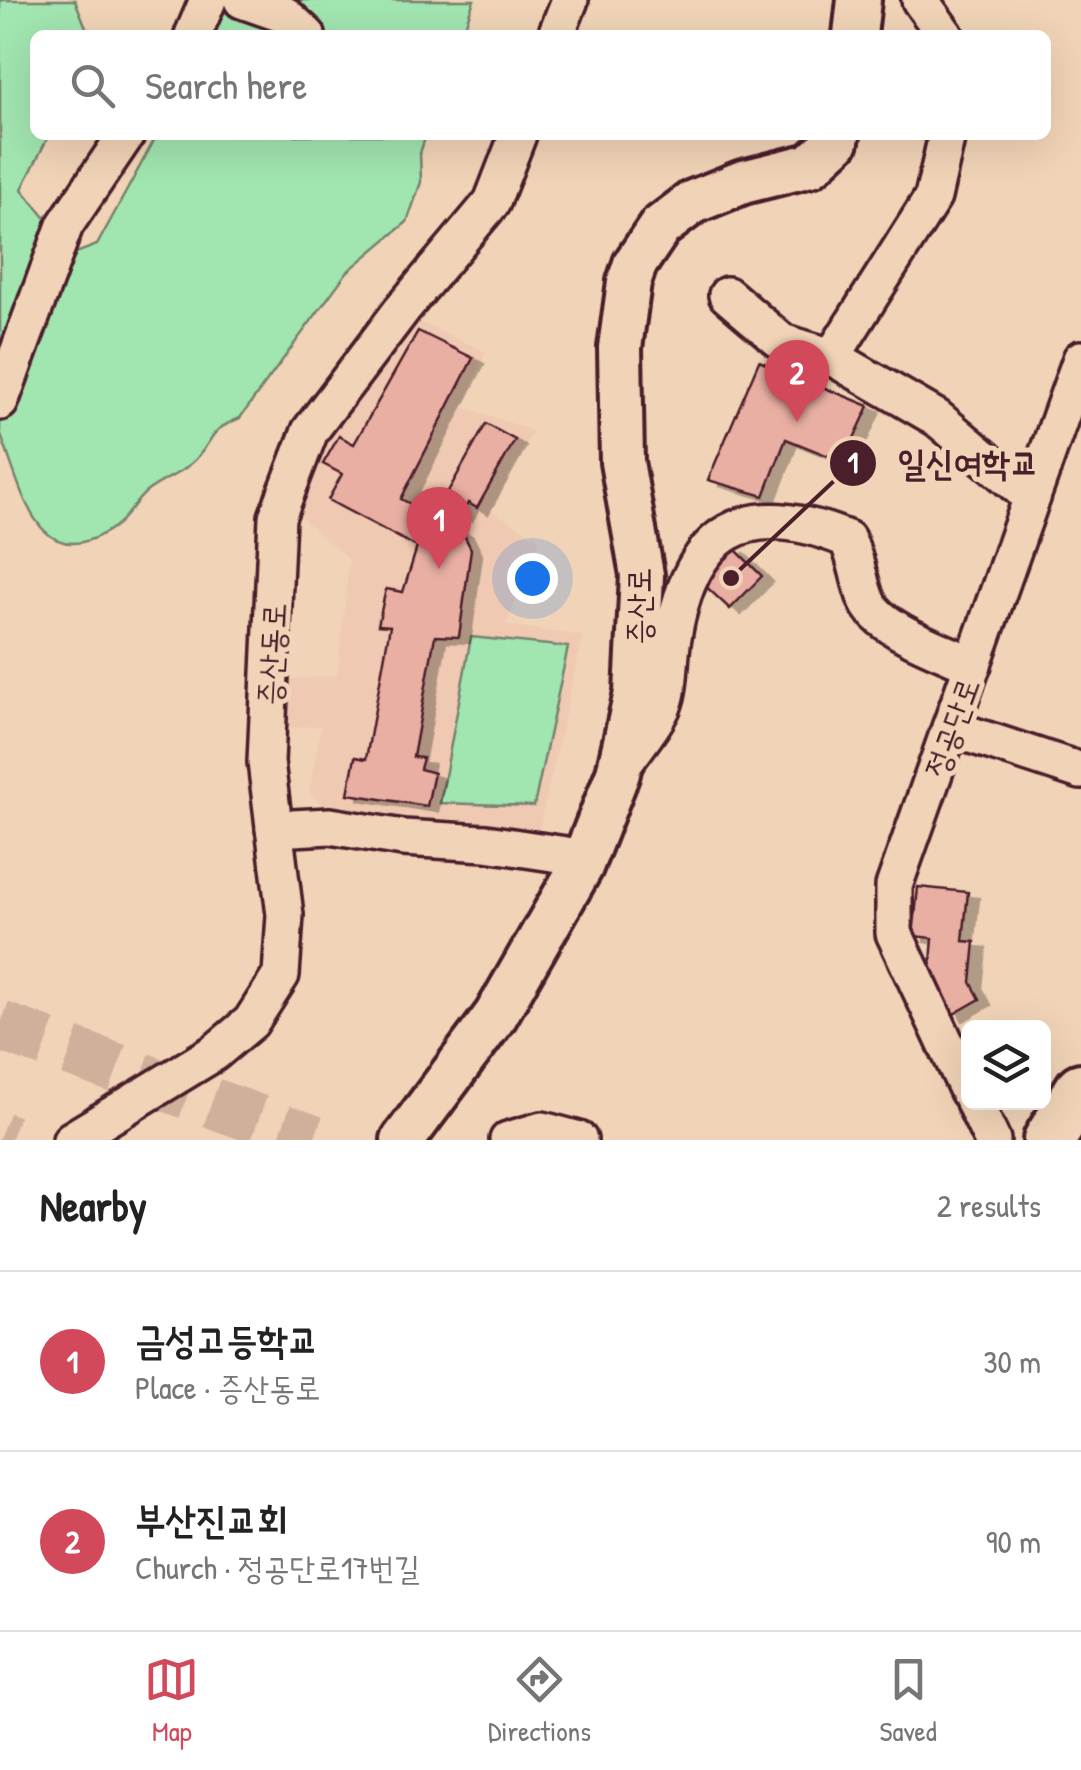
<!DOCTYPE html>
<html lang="en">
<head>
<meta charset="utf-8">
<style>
	body { margin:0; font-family:"Patrick Hand","Poor Story",sans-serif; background:#f2f2f2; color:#222 }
	.controls { position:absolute; right:30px; bottom:30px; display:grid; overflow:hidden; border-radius:15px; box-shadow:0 10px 40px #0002 }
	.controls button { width:90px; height:90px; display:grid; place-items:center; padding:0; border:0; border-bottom:2px solid #e0e0e0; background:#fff; color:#222; font:50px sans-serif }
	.you { position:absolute; left:532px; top:578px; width:35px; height:35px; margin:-25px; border:8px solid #fff; border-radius:50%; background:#1a73e8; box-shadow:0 0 0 15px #1a73e833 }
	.badge { display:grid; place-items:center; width:65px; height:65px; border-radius:50%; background:#d1495b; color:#fff; font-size:32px; font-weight:700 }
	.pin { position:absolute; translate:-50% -82px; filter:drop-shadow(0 2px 5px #0008) }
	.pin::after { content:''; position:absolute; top:52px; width:35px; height:30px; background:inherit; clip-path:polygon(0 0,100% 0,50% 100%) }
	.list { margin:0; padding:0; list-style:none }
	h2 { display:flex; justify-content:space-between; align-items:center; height:130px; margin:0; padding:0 40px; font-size:42px }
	h2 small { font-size:32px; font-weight:400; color:#767676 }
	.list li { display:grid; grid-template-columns:65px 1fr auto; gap:30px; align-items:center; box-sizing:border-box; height:180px; padding:0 40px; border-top:2px solid #e0e0e0 }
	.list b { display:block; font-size:38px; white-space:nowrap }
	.list p { margin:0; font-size:32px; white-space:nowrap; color:#767676 }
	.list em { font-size:32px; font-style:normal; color:#767676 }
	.icon { flex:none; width:55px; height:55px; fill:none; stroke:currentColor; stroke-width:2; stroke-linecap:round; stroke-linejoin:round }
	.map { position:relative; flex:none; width:1081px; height:1140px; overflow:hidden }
	.search { position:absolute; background:#fff; box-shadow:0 10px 40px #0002; left:30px; right:30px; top:30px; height:110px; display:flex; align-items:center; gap:25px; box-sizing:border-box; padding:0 35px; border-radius:15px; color:#767676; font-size:38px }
	.sheet { height:490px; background:#fff }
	nav { display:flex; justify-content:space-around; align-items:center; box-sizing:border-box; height:140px; border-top:2px solid #e0e0e0; background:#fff; font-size:28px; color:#767676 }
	nav a { display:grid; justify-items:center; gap:5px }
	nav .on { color:#d1495b }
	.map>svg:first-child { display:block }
	.built { fill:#efc9b1 }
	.green { fill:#a1e5b0; stroke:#76826e; stroke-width:2.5 }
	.building { fill:#e9afa3; stroke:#4a1f2b; stroke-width:2.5; filter:url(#shadow) }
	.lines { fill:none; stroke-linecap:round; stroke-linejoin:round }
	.highway-tunnel { stroke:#d0b09b; stroke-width:50; stroke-dasharray:50 25; stroke-linecap:butt }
	.minor-casing { stroke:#4a1f2b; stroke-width:42 }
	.major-casing { stroke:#4a1f2b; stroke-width:50 }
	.highway-casing { stroke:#4a1f2b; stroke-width:58 }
	.minor { stroke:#f1d4b7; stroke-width:35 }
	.major { stroke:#f1d4b7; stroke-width:42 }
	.highway { stroke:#f1d4b7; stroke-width:50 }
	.labels { text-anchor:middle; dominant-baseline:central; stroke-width:10; stroke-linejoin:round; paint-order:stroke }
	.street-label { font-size:32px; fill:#4a1f2b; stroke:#f1d4b7 }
	.leader { fill:none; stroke:#4a1f2b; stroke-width:4 }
	.callout-dot { fill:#4a1f2b; stroke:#f1d4b7; stroke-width:4 }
	.mark-label { font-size:30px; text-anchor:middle; font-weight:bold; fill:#fff }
	.callout-label { font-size:35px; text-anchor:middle; font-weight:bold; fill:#4a1f2b; stroke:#f1d4b7; stroke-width:10; stroke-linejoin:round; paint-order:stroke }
</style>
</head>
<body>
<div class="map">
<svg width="1081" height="1140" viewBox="0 0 1081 1140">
	<defs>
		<filter id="shadow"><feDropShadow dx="11" dy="6" stdDeviation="0" flood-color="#0004"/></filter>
	</defs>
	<rect width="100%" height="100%" fill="#f1d4b7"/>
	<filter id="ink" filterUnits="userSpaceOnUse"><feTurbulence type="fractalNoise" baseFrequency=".01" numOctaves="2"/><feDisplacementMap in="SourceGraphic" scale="20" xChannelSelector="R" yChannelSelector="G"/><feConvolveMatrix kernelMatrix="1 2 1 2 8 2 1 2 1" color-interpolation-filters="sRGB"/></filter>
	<g filter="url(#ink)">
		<polygon class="built" points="404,315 486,352 464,407 533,431 491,510 540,539 506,625 583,636 536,843 349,831 309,792 321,726 278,728 284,680 337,675 349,560 291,508 318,430"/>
		<g class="green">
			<polygon points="0,0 75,0 89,35 35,35 35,135 49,135 22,189 57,232 0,379"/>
			<polygon points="225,0 474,0 462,35 214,35"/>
			<path d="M157 135H426L420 153 421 182 407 222 347 272 240 418C207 432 217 435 197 458 184 473 161 480 145 493 134 503 126 519 114 527 36 581 22 487 0 433V423L68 256 97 245Z"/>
			<polygon points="471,637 568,647 534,806 440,803"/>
		</g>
		<g class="building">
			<polygon points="418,331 473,358 401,499 462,531 471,549 459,637 435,636 413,757 423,758 420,769 434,773 427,806 348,794 355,757 366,759 390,626 378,625 386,589 403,592 417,547 328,500 342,474 323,464 339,436 354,444"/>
			<polygon points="759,361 869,406 843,462 786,439 764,496 708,480"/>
			<polygon points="486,424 515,440 477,508 468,503 461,515 441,504"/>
			<polygon points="733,547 762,576 730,609 700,581"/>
			<polygon points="918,887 968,892 963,941 975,942 971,982 980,999 952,1015 930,974 933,938 913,936"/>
		</g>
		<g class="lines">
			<g class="highway-tunnel">
				<polyline points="0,1026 314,1140"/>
				<polyline points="0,1136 10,1140"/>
			</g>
			<defs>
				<g id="minor">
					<polyline points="242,0 285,15 307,35"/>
					<polyline points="920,0 945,35"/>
					<polyline points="193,35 208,0"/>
					<polyline points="556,35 570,0"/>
					<polyline points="727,295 782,342 832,357 937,418 1032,498"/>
					<polyline points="832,357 933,197 947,135"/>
					<polyline points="0,402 65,225 126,135"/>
					<polyline points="950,728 1081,771"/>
					<path d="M624 764C636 746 654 726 663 706 671 686 669 659 673 637 691 530 745 497 847 539 857 559 858 579 866 599 878 630 944 651 973 665"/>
					<polyline points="274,829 330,826 403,838 486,843 566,855 581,867"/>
					<polyline points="968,1091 894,933 894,886 1081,359"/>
					<polyline points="974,1102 992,1140"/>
					<polyline points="71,1140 214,1053 251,1022 281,975 285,915 266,762 277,517 310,431 404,307 492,202 518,135"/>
					<polyline points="508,1140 542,1130 579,1140"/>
				</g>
				<g id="major">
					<polyline points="855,35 859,0"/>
					<polyline points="403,1140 496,1015 581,867 618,773 636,693 642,575 622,462 620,348 629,282 635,264 660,227 693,202 743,182 811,165 837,141 838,135"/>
				</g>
				<polyline id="highway" points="1049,1140 1081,1089"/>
			</defs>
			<use href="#minor" class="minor-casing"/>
			<use href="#major" class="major-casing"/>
			<use href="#highway" class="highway-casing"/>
			<use href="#minor" class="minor"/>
			<use href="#major" class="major"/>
			<use href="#highway" class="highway"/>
		</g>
	</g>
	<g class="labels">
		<g class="street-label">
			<text transform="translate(638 606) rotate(-90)">증산로</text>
			<text transform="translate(271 654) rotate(-87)">증산동로</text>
			<text transform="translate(951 727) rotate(-70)">정공단로</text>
		</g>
	</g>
	<path class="leader" d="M731 578L853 463"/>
	<g class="callout-dot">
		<circle cx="731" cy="578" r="10"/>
		<circle cx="853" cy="463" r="25"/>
	</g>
	<g class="mark-label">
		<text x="853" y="473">1</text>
	</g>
	<g class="callout-label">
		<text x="968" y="475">일신여학교</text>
	</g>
</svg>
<div class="controls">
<button><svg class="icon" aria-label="layers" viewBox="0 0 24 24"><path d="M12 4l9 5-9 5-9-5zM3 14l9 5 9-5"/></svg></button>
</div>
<div class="you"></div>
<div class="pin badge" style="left:439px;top:569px">1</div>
<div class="pin badge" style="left:797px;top:422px">2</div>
<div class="search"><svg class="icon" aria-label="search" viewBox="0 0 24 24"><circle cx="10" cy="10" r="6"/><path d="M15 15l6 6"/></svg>Search here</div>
</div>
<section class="sheet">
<h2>Nearby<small>2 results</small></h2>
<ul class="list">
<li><span class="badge">1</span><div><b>금성고등학교</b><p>Place · 증산동로</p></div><em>30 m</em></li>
<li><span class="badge">2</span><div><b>부산진교회</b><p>Church · 정공단로17번길</p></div><em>90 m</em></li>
</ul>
</section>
<nav>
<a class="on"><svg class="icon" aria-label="map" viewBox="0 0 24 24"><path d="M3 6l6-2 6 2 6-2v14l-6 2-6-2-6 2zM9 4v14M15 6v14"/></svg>Map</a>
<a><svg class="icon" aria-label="directions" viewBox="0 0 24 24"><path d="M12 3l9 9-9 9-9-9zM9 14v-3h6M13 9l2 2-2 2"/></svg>Directions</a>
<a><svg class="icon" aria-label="saved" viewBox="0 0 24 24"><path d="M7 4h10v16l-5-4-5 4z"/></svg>Saved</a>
</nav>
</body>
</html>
